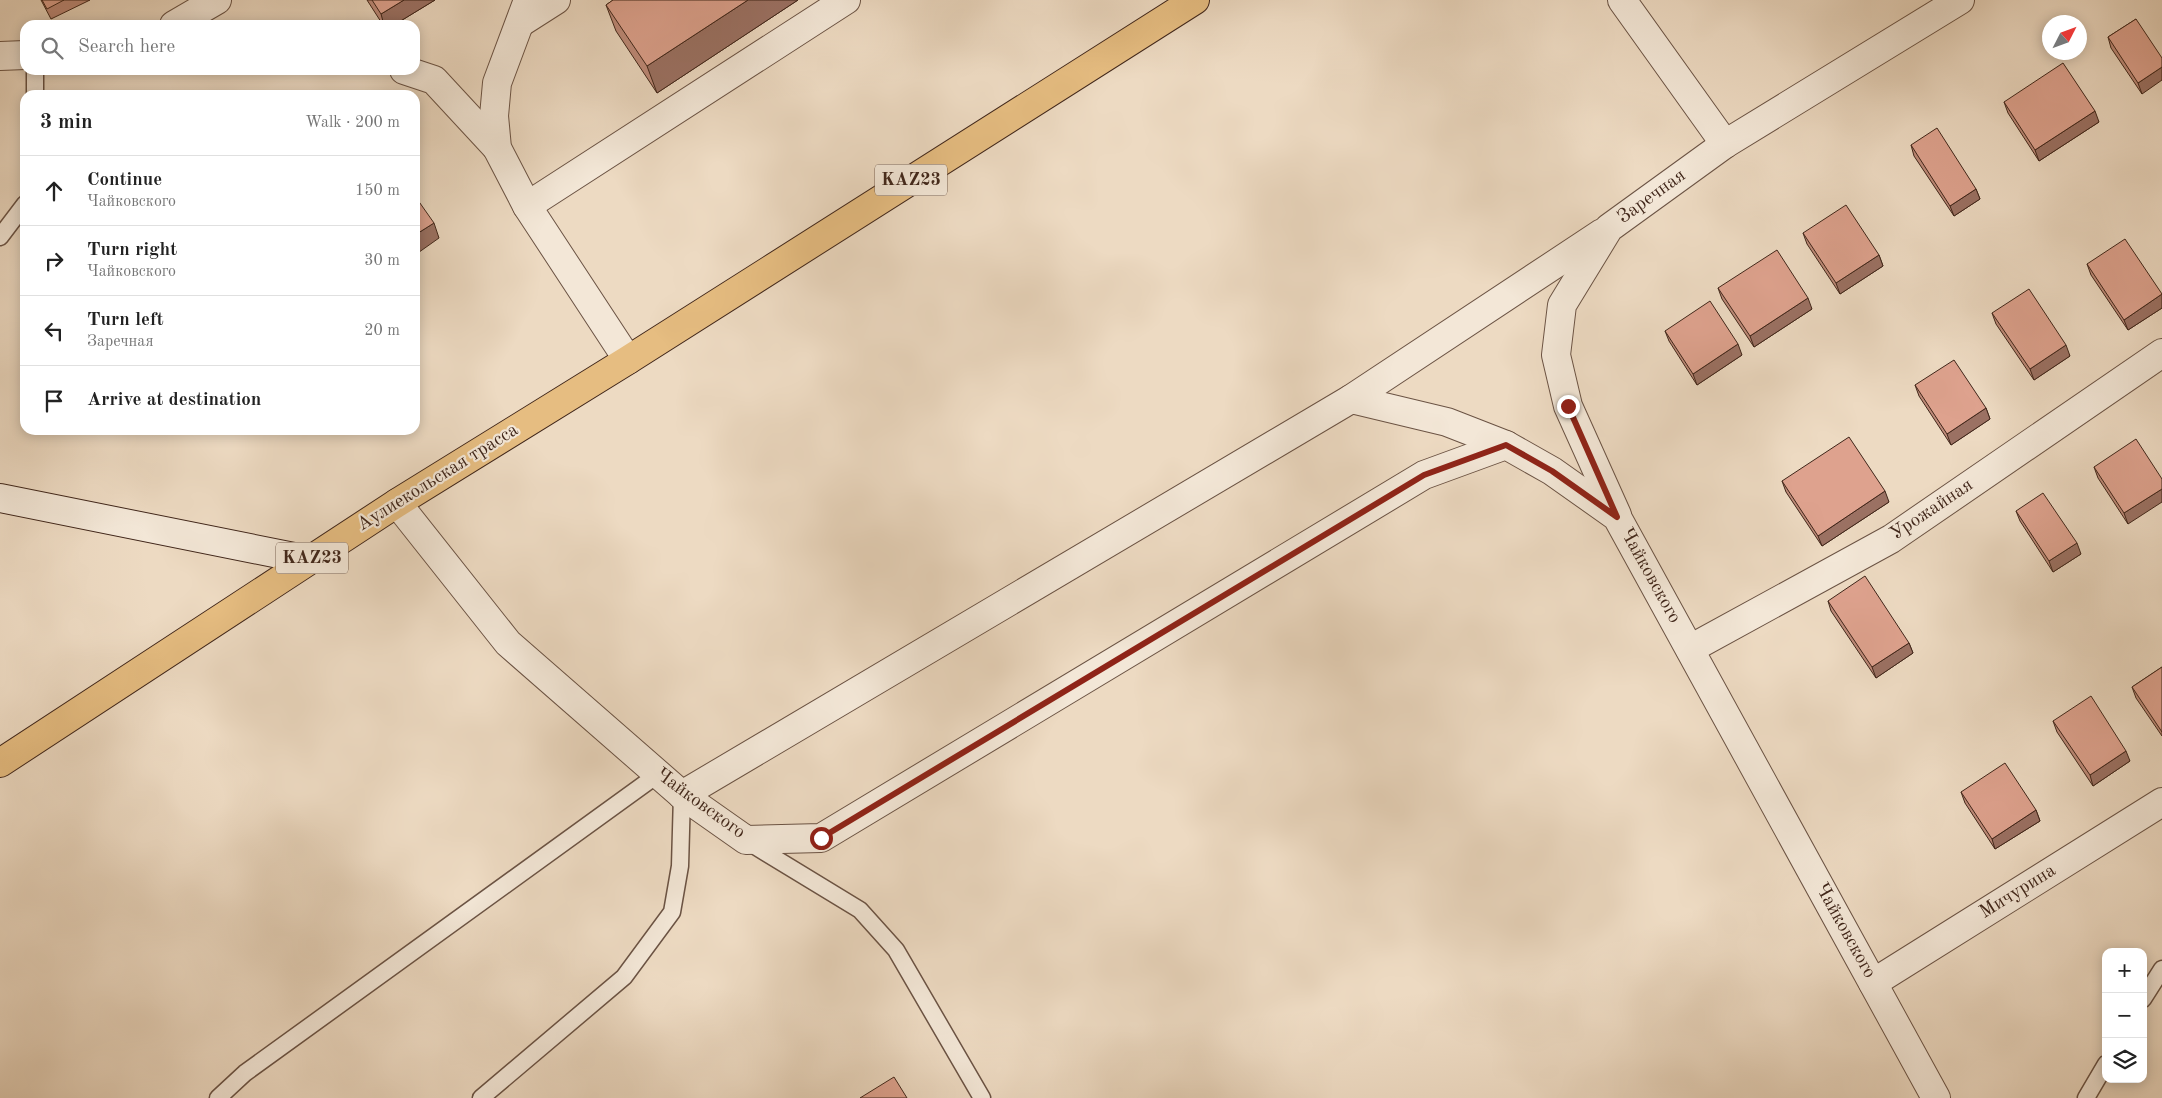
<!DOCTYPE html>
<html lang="en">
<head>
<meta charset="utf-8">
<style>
	body { margin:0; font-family:"Old Standard TT",serif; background:#f6f6f6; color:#222 }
	.controls { position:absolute; right:15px; bottom:15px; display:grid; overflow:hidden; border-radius:10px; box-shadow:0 2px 12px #0003 }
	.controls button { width:45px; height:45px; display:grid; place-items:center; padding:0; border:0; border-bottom:1px solid #e0e0e0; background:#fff; color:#222; font:25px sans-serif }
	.compass { position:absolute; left:2042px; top:15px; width:45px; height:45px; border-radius:50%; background:#fff; box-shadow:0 2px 12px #0003; rotate:48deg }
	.stop { position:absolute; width:15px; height:15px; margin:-11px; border:4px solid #8f2418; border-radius:50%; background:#fff }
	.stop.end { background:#8f2418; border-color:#fff; box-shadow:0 1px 5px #0008 }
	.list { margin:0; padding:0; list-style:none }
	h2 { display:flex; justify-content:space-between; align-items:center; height:65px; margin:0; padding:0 20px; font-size:21px }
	h2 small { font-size:16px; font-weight:400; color:#767676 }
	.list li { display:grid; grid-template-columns:32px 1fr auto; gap:15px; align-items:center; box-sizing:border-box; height:70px; padding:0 20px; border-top:1px solid #e0e0e0 }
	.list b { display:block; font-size:19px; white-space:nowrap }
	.list p { margin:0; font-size:16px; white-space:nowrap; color:#767676 }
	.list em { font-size:16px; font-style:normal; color:#767676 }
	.icon { flex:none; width:28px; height:28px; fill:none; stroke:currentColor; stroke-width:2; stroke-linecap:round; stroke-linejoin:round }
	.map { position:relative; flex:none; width:2162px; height:1098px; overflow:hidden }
	.search { position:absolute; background:#fff; box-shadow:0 2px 12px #0003; left:20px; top:20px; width:400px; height:55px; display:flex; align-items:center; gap:12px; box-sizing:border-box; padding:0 18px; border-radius:15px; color:#767676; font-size:19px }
	.panel { position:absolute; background:#fff; box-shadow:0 2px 12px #0003; left:20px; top:90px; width:400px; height:345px; border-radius:15px }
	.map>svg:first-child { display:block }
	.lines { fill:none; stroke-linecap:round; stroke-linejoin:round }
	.service-casing { stroke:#6b5344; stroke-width:19 }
	.minor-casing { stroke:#6b5344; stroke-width:30 }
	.secondary-casing { stroke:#40261a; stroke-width:30 }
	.trunk-casing { stroke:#40261a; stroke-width:30 }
	.service { stroke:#f3e7d7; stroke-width:16 }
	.minor { stroke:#f3e7d7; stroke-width:28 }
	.secondary { stroke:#f3e7d7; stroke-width:28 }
	.trunk { stroke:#e6bd81; stroke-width:28 }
	.wall { fill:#bf8b7a; stroke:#40261a }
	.shaded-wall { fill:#9b7163; stroke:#40261a }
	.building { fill:#dea28e; stroke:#40261a }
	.route { stroke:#8f2418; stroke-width:6 }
	.labels { text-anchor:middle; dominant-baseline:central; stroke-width:4.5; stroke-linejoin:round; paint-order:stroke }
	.shield { fill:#f3e7d7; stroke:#766053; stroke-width:1 }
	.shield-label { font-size:18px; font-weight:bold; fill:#40261a }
	.street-label { font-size:19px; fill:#40261a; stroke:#f3e7d7 }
</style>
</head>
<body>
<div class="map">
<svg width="2162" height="1098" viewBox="0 0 2162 1098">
	<rect width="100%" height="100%" fill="#eddac2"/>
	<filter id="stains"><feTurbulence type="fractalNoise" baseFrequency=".004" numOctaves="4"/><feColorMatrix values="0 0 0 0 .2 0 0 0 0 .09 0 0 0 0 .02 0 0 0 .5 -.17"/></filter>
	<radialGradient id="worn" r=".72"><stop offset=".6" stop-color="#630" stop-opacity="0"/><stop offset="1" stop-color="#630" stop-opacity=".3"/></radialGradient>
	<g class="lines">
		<defs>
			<g id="service">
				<polyline points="35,70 35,95"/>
				<polyline points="0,237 25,204"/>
				<polyline points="750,843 860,910 896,950 982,1098"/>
				<polyline points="2143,999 2162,969"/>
				<polyline points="218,1098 245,1073 657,775"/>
				<polyline points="481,1098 624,977 672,912 680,866 682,795"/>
				<polyline points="2086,1098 2106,1064"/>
			</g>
			<g id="minor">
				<polyline points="528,0 497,83 494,116 497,148 527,206 628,360"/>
				<polyline points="1622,0 1725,144"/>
				<polyline points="520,23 556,0"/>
				<polyline points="174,25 217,0"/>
				<polyline points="0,56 25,55"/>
				<polyline points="404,70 434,80 497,148"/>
				<polyline points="527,206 846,0"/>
				<polyline points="1351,399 1602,233"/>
				<polyline points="397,503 508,643 682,795 746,840 821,838 1424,475 1506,445 1552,471 1617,517 1936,1098"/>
				<polyline points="1617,515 1568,406 1556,355 1562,305 1609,228 1725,144 1960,0"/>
				<polyline points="1690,649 1891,539 2162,353"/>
				<polyline points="682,795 1351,399 1447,422 1506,445"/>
				<polyline points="1873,983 2162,802"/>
			</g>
			<polyline id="secondary" points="0,498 309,560"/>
			<polyline id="trunk" points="0,763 397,503 628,360 1195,0"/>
		</defs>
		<use href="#service" class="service-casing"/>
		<use href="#minor" class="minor-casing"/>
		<use href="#secondary" class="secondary-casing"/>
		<use href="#trunk" class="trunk-casing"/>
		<use href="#service" class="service"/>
		<use href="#minor" class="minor"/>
		<use href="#secondary" class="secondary"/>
		<use href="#trunk" class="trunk"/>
	</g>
	<g class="wall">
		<polygon points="41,0 90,0 51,19"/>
		<polygon points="367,0 435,0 394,25 383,25"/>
		<polygon points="613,0 798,0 657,93 616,31 606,5"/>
		<polygon points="2136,19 2142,94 2111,48 2108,37"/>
		<polygon points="2004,102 2099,122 2039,161 2008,113"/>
		<polygon points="1911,145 1976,189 1980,199 1954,216 1914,156"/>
		<polygon points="1803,233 1879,255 1883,266 1840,294 1807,244"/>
		<polygon points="2087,264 2162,294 2162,308 2128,330 2091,275"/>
		<polygon points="1718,288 1812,309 1754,347 1722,299"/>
		<polygon points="1992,313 2070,356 2034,380 1996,324"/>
		<polygon points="1665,331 1742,355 1697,385 1669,341"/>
		<polygon points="1915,385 1986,408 1990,419 1951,445 1919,396"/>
		<polygon points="2094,467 2162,479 2128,524 2098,478"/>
		<polygon points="1782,481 1889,502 1822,546 1786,492"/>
		<polygon points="2016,511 2081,554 2053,572 2020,521"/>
		<polygon points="1828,601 1909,643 1913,653 1876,678 1831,611"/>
		<polygon points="2162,667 2162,736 2136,698 2132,687"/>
		<polygon points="2053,721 2130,761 2093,786 2057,732"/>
		<polygon points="1961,792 2036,810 2040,821 1995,849 1965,803"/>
	</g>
	<g class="shaded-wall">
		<polygon points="404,0 435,0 394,25 384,25 381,14"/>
		<polygon points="748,0 798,0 657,93 647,66"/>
		<polygon points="2162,67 2162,80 2142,94 2138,83"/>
		<polygon points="2095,111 2099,122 2039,161 2035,150"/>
		<polygon points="1976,189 1980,199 1954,216 1950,206"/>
		<polygon points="434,223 439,238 415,255 415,235"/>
		<polygon points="1879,255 1883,266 1840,294 1836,283"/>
		<polygon points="2162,294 2162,308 2128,330 2124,320"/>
		<polygon points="1808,298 1812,309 1754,347 1750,336"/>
		<polygon points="1738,344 1742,355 1697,385 1693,374"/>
		<polygon points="2066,345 2070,356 2034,380 2030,369"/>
		<polygon points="1986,408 1990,419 1951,445 1947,434"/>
		<polygon points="2162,489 2162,502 2128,524 2124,513"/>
		<polygon points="1885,491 1889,502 1822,546 1818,536"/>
		<polygon points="2077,543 2081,554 2053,572 2049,561"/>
		<polygon points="1909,643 1913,653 1876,678 1872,667"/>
		<polygon points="2126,751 2130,761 2093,786 2090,775"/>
		<polygon points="2036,810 2040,821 1995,849 1992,839"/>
	</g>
	<g class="building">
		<polygon points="42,0 64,0 47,9"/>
		<polygon points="372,0 404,0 381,14"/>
		<polygon points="613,0 748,0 647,66 606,5"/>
		<polygon points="2136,19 2162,58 2162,67 2138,83 2108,37"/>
		<polygon points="2063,63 2095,111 2035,150 2004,102"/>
		<polygon points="1937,128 1976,189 1950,206 1911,145"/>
		<polygon points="415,196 434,223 415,235"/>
		<polygon points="1846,205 1879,255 1836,283 1803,233"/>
		<polygon points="2125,239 2162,294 2124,320 2087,264"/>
		<polygon points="1777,250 1808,298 1750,336 1718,288"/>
		<polygon points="2029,289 2066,345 2030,369 1992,313"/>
		<polygon points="1710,301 1738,344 1693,374 1665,331"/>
		<polygon points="1954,360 1986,408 1947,434 1915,385"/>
		<polygon points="1849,437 1885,491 1818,536 1782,481"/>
		<polygon points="2136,439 2162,479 2162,489 2124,513 2094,467"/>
		<polygon points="2043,493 2077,543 2049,561 2016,511"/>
		<polygon points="1865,576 1909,643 1872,667 1828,601"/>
		<polygon points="2162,667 2162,732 2132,687"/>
		<polygon points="2091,696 2126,751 2090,775 2053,721"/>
		<polygon points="2005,763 2036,810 1992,839 1961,792"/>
		<polygon points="894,1077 907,1098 860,1098"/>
	</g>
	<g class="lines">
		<polyline class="route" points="821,838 1424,475 1506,445 1552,471 1617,517 1568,406"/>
	</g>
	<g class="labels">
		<g class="shield">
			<rect x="875" y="164.5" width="72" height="31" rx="4"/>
			<rect x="276" y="542.5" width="72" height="31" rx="4"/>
		</g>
		<g class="shield-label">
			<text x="911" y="180">KAZ23</text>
			<text x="312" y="558">KAZ23</text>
		</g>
		<g class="street-label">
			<text transform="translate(1652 197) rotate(-36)">Заречная</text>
			<text transform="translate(438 478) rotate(-32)">Аулиекольская трасса</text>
			<text transform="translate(1932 510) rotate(-34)">Урожайная</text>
			<text transform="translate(1650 576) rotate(61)">Чайковского</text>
			<text transform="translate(700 804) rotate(36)">Чайковского</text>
			<text transform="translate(2018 892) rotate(-32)">Мичурина</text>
			<text transform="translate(1845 931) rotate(61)">Чайковского</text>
		</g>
	</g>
	<rect width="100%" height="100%" filter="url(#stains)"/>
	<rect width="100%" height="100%" fill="url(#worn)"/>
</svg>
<div class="controls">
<button>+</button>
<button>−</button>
<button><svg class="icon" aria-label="layers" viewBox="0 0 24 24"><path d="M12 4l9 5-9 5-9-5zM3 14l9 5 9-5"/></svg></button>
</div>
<svg class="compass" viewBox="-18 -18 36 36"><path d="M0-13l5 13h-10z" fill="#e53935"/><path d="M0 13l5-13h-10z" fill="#767676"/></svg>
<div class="stop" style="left:821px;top:838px"></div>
<div class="stop end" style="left:1568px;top:406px"></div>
<div class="search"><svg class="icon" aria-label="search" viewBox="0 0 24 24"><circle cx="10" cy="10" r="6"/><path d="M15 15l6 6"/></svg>Search here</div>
<section class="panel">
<h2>3 min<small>Walk · 200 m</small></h2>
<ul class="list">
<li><svg class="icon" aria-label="ahead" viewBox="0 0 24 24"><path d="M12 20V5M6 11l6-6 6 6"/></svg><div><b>Continue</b><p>Чайковского</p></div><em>150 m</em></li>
<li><svg class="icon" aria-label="right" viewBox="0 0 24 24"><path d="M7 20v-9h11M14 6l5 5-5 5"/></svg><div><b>Turn right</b><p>Чайковского</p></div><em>30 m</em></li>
<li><svg class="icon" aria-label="left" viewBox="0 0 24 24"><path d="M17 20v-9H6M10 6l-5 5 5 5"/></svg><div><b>Turn left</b><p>Заречная</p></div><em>20 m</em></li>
<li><svg class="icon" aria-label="arrive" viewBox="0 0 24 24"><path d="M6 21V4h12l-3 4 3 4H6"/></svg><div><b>Arrive at destination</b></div></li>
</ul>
</section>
</div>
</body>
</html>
